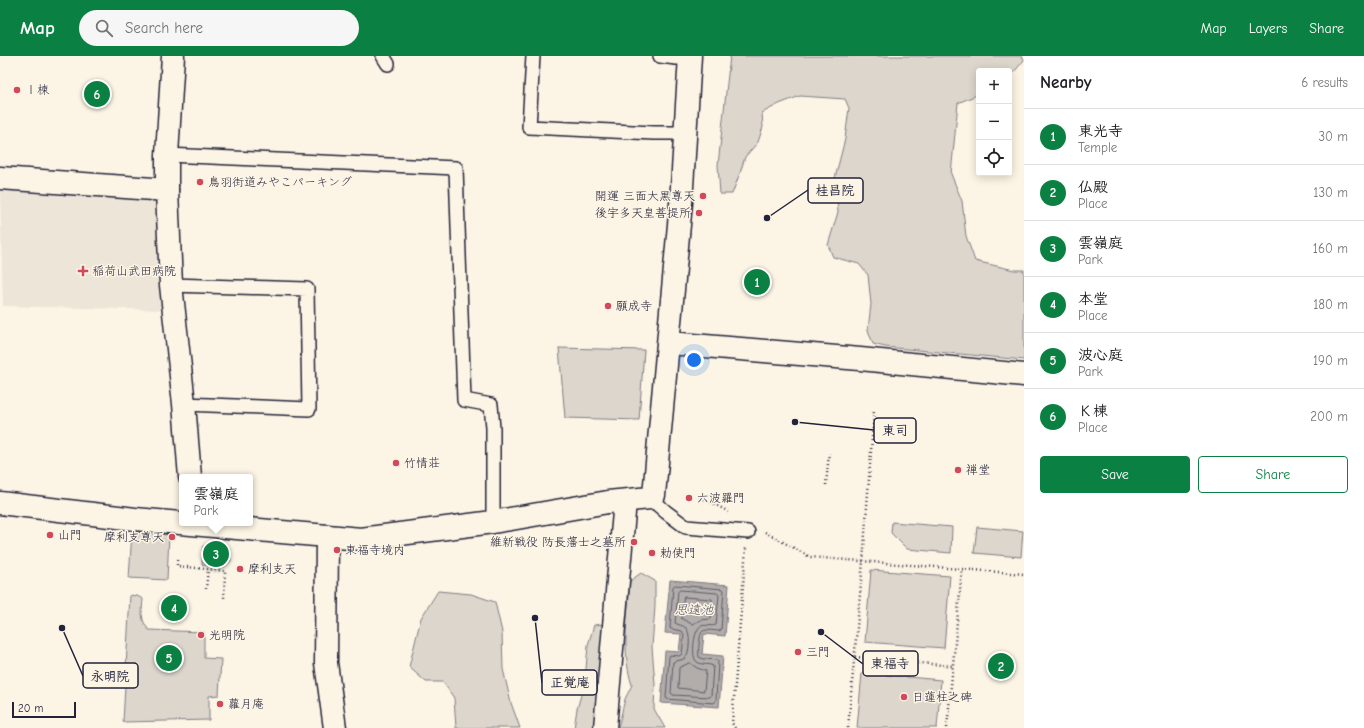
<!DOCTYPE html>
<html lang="en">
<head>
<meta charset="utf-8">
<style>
	body { margin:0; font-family:"Comic Neue","Klee One",sans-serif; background:#f6f6f6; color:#202124 }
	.controls { position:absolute; right:12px; top:12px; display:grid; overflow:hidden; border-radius:4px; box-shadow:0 2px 10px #0003 }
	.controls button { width:36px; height:36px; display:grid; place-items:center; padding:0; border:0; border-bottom:1px solid #e0e0e0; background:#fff; color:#202124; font:20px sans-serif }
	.scale { position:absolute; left:12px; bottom:10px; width:64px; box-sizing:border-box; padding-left:4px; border:2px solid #22223b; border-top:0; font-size:11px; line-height:14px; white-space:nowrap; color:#22223b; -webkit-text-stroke:3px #fcf5e5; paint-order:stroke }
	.you { position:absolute; left:694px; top:304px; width:14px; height:14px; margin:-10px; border:3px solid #fff; border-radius:50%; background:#1a73e8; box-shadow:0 0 0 6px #1a73e833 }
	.badge { display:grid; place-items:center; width:26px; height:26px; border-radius:50%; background:#0b8043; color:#fff; font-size:13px; font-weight:700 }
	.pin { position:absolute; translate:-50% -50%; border:2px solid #fff; box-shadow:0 1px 4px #0006 }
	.popup { position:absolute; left:179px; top:418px; width:74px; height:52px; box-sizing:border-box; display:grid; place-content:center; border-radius:4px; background:#fff; filter:drop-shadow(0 1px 3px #0005); font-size:13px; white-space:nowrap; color:#757577 }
	.popup b { font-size:15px; color:#202124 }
	.popup::after { content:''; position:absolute; left:50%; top:100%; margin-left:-8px; border:8px solid transparent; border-top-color:#fff }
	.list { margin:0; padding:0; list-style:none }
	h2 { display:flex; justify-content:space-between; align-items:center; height:52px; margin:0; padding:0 16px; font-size:17px }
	h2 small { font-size:13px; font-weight:400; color:#757577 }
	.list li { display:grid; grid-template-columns:26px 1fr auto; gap:12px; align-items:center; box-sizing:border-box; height:56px; padding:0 16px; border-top:1px solid #e0e0e0 }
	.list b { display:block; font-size:15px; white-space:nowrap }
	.list p { margin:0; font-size:13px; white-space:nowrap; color:#757577 }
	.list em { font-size:13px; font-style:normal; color:#757577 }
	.actions { display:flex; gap:8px; padding:12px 16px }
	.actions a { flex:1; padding:9px 0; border:1px solid #0b8043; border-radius:4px; text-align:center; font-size:14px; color:#0b8043 }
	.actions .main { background:#0b8043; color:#fff }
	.icon { flex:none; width:22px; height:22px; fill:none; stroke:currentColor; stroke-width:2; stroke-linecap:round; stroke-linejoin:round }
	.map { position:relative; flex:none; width:1024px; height:672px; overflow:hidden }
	header { display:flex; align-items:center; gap:24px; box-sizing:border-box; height:56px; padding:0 20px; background:#0b8043; color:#fff }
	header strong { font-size:19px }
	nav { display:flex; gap:22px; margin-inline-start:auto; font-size:14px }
	.search { width:280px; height:36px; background:#f6f6f6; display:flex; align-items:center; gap:10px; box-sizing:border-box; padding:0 14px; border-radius:22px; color:#757577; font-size:15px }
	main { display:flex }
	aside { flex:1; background:#fff }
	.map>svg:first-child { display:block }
	.built { fill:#ece5d8 }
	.green { fill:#dcd6cc; stroke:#7f7c84 }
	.water { fill:#b2adab; stroke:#78757e }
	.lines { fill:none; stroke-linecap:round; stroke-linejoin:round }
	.shore { stroke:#5c5a68; stroke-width:1 }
	.lane-casing { stroke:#22223b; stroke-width:16 }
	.street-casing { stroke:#22223b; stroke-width:25 }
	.secondary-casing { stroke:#22223b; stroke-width:25 }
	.path { stroke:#22223b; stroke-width:2.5; stroke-dasharray:1 3; stroke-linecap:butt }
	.lane { stroke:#fcf5e5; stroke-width:13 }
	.street { stroke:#fcf5e5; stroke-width:22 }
	.secondary { stroke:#fcf5e5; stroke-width:22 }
	.poi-dot { fill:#d1495b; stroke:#fcf5e5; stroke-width:1.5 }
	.labels { text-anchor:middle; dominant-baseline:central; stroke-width:3; stroke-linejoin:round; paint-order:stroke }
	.poi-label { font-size:12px; fill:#22223b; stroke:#fcf5e5; text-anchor:start }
	.water-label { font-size:13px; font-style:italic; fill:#545362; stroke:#fcf5e5 }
	.leader { fill:none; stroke:#22223b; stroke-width:1.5 }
	.callout-dot { fill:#22223b; stroke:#fcf5e5; stroke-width:1.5 }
	.callout { fill:#fcf5e5; stroke:#22223b; stroke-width:1.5 }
	.callout-label { font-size:13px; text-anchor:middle; font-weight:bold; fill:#22223b }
</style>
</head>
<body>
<header>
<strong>Map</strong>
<div class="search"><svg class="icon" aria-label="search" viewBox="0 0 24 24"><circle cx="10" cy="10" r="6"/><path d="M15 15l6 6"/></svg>Search here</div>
<nav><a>Map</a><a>Layers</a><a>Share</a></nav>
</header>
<main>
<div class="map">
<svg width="1024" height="672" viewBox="0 0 1024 672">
	<rect width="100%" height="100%" fill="#fcf5e5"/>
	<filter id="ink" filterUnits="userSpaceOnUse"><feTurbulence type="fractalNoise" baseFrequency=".025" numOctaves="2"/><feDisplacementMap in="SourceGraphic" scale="8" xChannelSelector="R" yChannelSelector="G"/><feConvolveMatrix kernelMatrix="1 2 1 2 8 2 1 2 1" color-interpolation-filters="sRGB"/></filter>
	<g filter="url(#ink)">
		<polygon class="built" points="0,133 148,139 158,144 165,254 3,250"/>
		<g class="green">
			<polygon points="730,0 1022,0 1024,4 1009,22 1009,15 979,15 979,38 958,47 951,118 962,145 966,180 975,205 1014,214 1024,214 1024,304 885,291 873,288 868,274 871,248 868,219 859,208 833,201 828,189 838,156 835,122 845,83 849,52 845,43 800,40 779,48 762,57 763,71 758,86 745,101 740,117 732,138 720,138 718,109"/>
			<polygon points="559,292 644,294 639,364 565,362"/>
			<polygon points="892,466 952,471 951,497 907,493 891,477"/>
			<polygon points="977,471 1023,475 1021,501 974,497"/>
			<polygon points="132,476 169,479 167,524 129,522"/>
			<polygon points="203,490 229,492 231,505 224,511 211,511 202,508"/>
			<polygon points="871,514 950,520 944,592 865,586"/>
			<path d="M641 517 655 525V550L652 591 655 628 654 653 665 672H618L625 643 632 629C621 595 628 559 630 525Z"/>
			<polygon points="438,535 471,538 495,546 502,576 503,613 511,647 520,672 456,672 454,642 443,626 426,626 409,611 421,562"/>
			<path d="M130 539 137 540 143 543C142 556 140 564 149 574L204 576V602L221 603 219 639 209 640V664L123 666Z"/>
			<polygon points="603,568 595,672 574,672 577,653 585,625 588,589 594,569"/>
			<polygon points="862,617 941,624 937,672 857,672"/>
		</g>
		<polygon class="water" points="670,524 729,529 725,580 704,578 702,598 723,600 719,651 661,647 665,595 679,596 681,578 665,577"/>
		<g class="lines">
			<g class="shore">
				<path d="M675 529 723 533 724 534 721 574 719 575C715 575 706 573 703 575 699 577 698 597 699 601L703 603 717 604 718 605 716 645 714 647 667 643 666 642 669 601 670 599 679 600 682 598 684 579 682 575 671 573 670 572 673 531Z"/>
				<path d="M680 534 717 537 719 539 716 569C712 571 706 568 701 570 694 573 691 599 696 605 701 610 708 607 713 610L711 640 710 641 673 639 671 637 673 606C677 604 681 605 685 602 690 598 691 576 686 572 683 569 678 569 675 567L678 536Z"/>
				<polygon points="684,541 712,543 711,563 701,564 692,568 682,563"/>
				<polygon points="690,607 697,612 706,615 704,635 678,632 679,612"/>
			</g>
			<defs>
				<g id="lane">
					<polyline points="383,0 388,8"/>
					<polyline points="533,0 529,71 654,77 685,77"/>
					<polyline points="660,0 676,2 690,2"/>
					<polyline points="167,99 456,112 464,344 491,349 493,372 493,466"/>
					<polyline points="171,229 307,233 309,353 184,348"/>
					<polyline points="650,442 666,456 686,471 748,476"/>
				</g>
				<g id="street">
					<polyline points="0,122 167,134 171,229 184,348 190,421"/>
					<polyline points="669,287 860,303 1024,319"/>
					<polyline points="0,447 135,463 361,483 493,466 608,446 650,442 654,439 681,147 690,0"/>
					<polyline points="327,480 326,607 335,672"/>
					<polyline points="605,672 625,445"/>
				</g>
				<polyline id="secondary" points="167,134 167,99 173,0"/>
			</defs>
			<use href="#lane" class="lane-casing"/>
			<use href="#street" class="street-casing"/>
			<use href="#secondary" class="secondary-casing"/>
			<g class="path">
				<polyline points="826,429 829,397"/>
				<polyline points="699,443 705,443 729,456"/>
				<polyline points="765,476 810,501 1024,518"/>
				<polyline points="177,504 177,510 225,515 224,543"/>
				<polyline points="206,533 208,513"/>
				<polyline points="855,601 952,610"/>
				<polyline points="735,672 732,667 746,492"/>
				<polyline points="848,672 863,505 874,354"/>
				<polyline points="947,672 962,513"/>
			</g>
			<use href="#lane" class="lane"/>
			<use href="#street" class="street"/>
			<use href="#secondary" class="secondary"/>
		</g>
	</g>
	<g class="poi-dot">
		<circle cx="17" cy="34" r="4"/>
		<circle cx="200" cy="126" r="4"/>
		<circle cx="703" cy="140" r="4"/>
		<circle cx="699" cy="157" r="4"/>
		<path d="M81 209h4v4h4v4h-4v4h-4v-4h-4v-4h4z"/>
		<circle cx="608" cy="250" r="4"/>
		<circle cx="396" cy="407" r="4"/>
		<circle cx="958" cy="414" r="4"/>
		<circle cx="689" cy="442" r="4"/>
		<circle cx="50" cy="479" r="4"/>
		<circle cx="172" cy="481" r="4"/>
		<circle cx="634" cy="486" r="4"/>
		<circle cx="337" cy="494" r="4"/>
		<circle cx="652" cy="497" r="4"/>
		<circle cx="240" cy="513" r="4"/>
		<circle cx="201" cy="579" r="4"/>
		<circle cx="798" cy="596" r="4"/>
		<circle cx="904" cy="641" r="4"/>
		<circle cx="220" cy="648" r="4"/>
	</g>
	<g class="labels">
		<g class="poi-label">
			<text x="25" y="34">Ⅰ棟</text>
			<text x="208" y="126">鳥羽街道みやこパーキング</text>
			<text x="695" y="140" text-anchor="end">開運 三面大黒尊天</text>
			<text x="691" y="157" text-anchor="end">後宇多天皇菩提所</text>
			<text x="92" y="215">稲荷山武田病院</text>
			<text x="616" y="250">願成寺</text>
			<text x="404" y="407">竹情荘</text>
			<text x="966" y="414">禅堂</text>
			<text x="697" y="442">六波羅門</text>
			<text x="58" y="479">山門</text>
			<text x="164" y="481" text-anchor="end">摩利支尊天</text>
			<text x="626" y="486" text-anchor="end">維新戦役 防長藩士之墓所</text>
			<text x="345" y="494">東福寺境内</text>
			<text x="660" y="497">勅使門</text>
			<text x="248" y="513">摩利支天</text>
			<text x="209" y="579">光明院</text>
			<text x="806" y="596">三門</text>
			<text x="912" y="641">日蓮柱之碑</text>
			<text x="228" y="648">蘿月庵</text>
		</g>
		<g class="water-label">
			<text x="694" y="553">思遠池</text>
		</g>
	</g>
	<path class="leader" d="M767 162L808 134M795 366L874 374M821 576L863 608M62 572L83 620M535 562L542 627"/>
	<g class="callout-dot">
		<circle cx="767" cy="162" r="4"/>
		<circle cx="795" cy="366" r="4"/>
		<circle cx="821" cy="576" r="4"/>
		<circle cx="62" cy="572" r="4"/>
		<circle cx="535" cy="562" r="4"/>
	</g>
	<g class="callout">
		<rect x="808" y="122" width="55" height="25" rx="4"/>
		<rect x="874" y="362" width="42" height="25" rx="4"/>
		<rect x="863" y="595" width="55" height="25" rx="4"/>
		<rect x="83" y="607" width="55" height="25" rx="4"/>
		<rect x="542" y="614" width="55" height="25" rx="4"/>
	</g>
	<g class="callout-label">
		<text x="835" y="139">桂昌院</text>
		<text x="895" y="379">東司</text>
		<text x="890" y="612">東福寺</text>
		<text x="110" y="625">永明院</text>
		<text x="570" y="631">正覚庵</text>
	</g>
</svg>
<div class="controls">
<button>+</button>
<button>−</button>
<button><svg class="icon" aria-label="locate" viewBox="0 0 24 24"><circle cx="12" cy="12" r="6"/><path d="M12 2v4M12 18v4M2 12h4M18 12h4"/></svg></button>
</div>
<div class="scale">20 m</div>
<div class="you"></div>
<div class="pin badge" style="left:757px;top:226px">1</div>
<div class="pin badge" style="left:1001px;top:610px">2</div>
<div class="pin badge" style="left:216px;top:498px">3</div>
<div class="popup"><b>雲嶺庭</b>Park</div>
<div class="pin badge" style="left:174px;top:552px">4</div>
<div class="pin badge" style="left:169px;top:602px">5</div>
<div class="pin badge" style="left:97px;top:38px">6</div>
</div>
<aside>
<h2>Nearby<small>6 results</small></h2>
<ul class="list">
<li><span class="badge">1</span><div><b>東光寺</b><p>Temple</p></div><em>30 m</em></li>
<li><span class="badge">2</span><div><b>仏殿</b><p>Place</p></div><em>130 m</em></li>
<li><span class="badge">3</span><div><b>雲嶺庭</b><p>Park</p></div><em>160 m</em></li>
<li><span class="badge">4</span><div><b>本堂</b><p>Place</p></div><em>180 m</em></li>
<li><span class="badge">5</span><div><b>波心庭</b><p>Park</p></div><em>190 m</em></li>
<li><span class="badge">6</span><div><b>Ｋ棟</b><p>Place</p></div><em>200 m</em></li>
</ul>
<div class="actions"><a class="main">Save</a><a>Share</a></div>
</aside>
</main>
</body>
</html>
